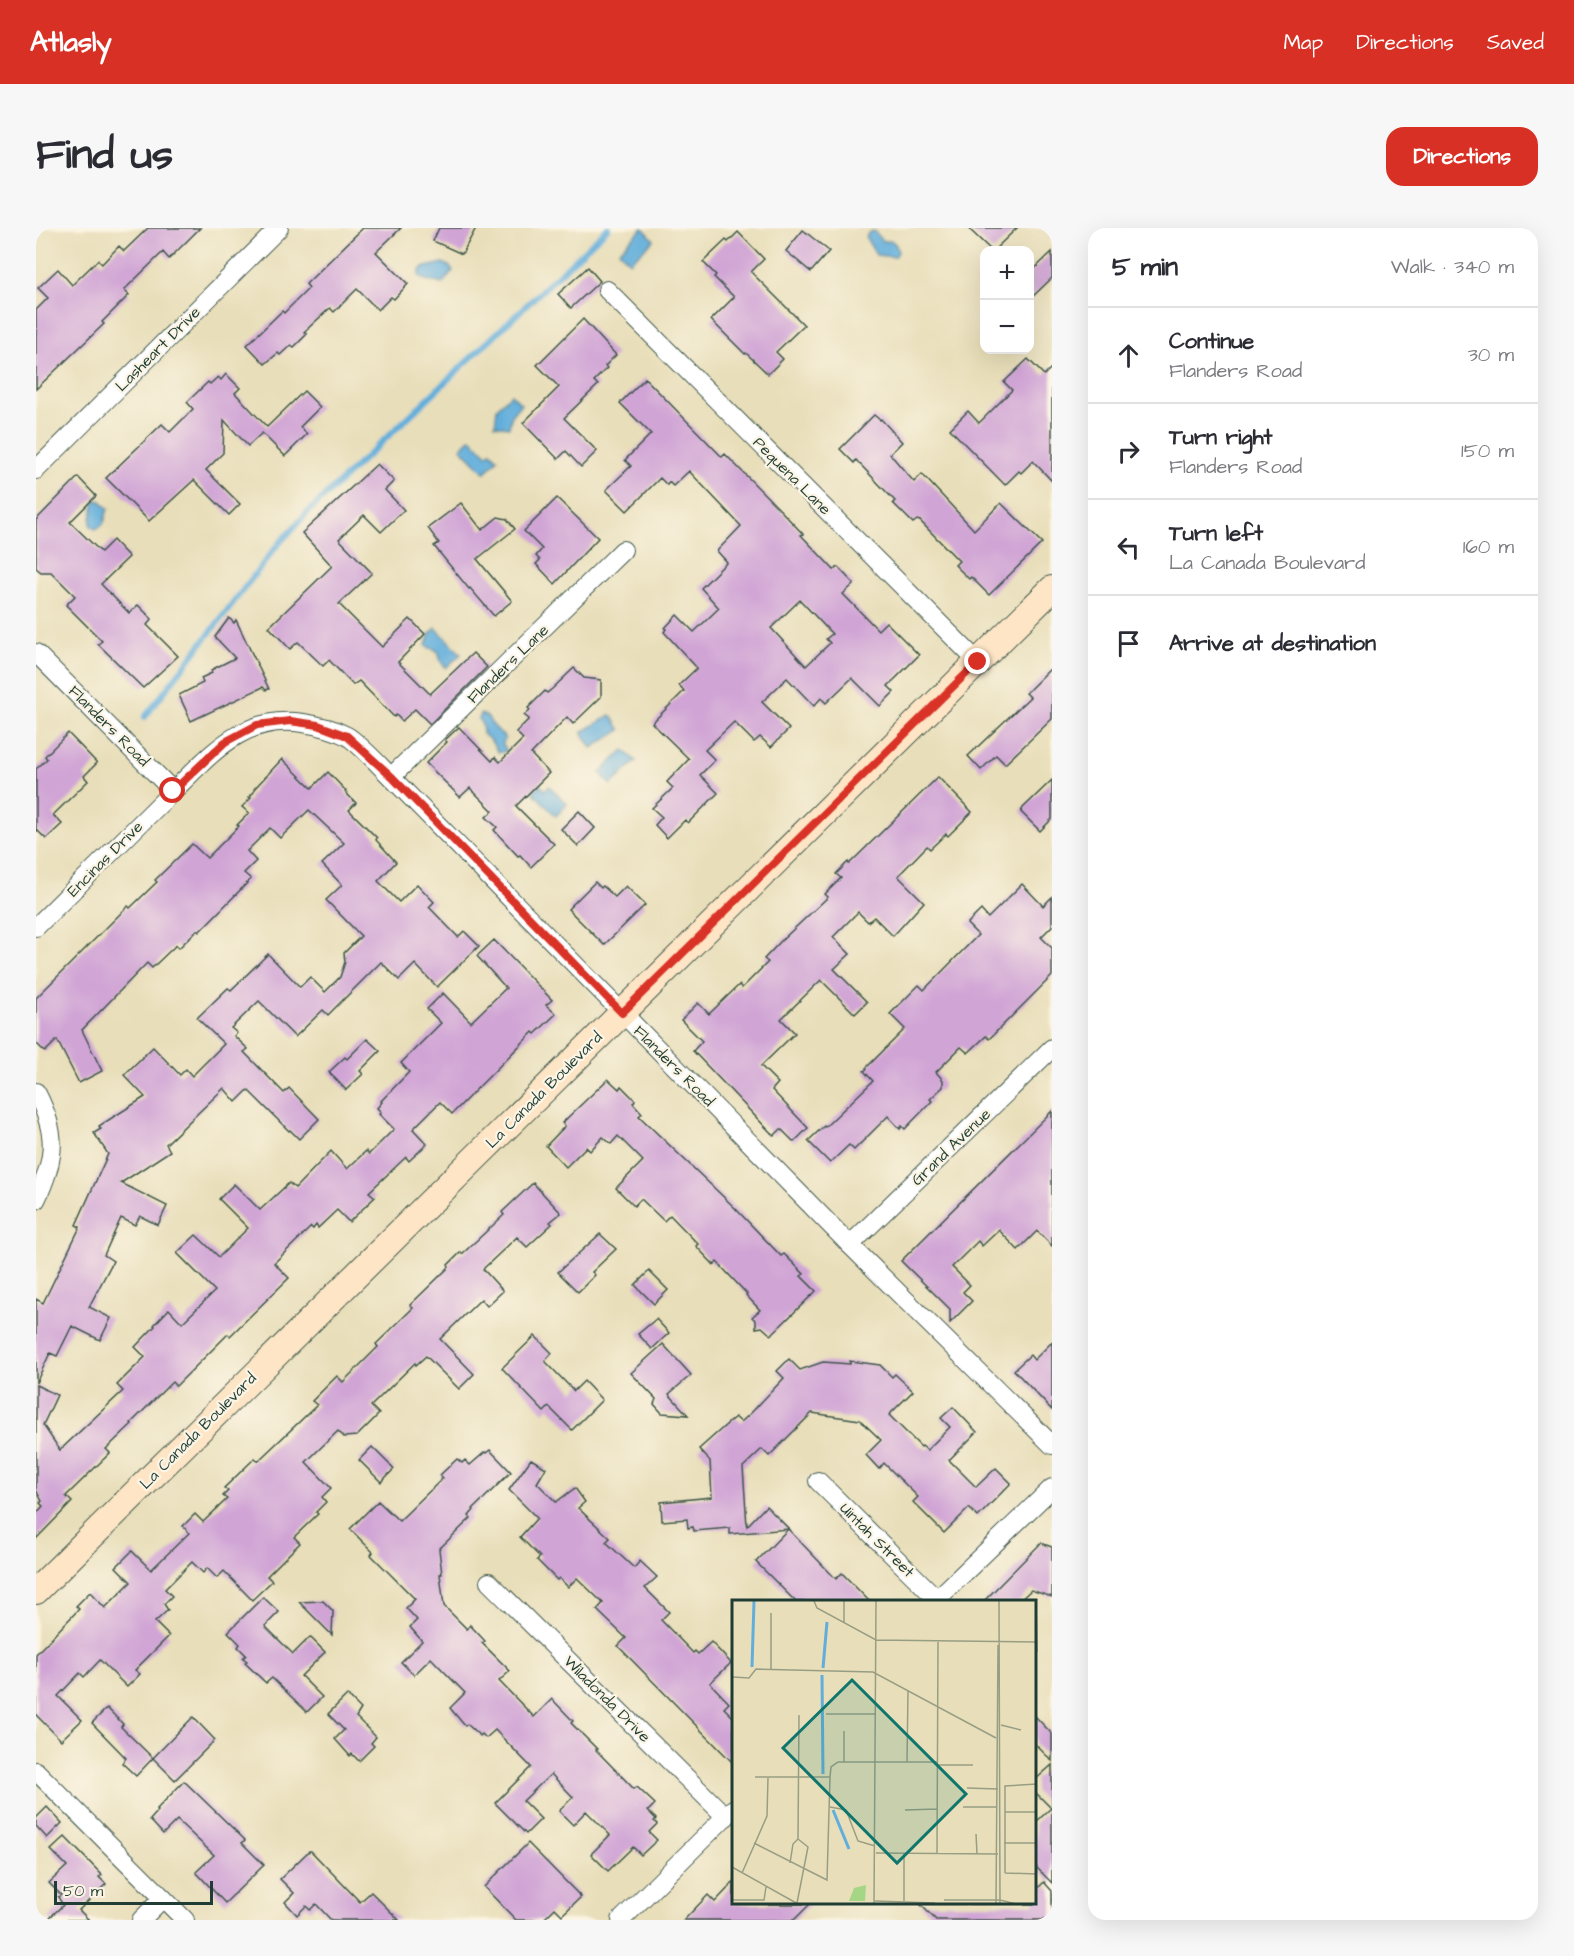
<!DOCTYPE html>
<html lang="en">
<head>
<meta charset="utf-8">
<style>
	body { margin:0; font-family:"Architects Daughter",sans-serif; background:#f7f7f7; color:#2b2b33 }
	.controls { position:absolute; right:18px; top:18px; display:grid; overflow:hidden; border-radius:12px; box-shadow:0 6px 24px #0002 }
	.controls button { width:54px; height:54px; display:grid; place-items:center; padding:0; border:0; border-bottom:2px solid #e1e1e2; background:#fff; color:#2b2b33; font:30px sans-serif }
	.scale { position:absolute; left:18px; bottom:15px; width:159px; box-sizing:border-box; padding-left:6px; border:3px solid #1f3d34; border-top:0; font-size:16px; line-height:21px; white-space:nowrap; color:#1f3d34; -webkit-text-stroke:4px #fcf5e5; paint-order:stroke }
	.stop { position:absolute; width:18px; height:18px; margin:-14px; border:4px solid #d93025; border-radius:50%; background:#fff }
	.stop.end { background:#d93025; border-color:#fff; box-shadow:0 2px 6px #0008 }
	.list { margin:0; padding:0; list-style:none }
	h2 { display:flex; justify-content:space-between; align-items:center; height:78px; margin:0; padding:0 24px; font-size:26px }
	h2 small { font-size:20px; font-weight:400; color:#7c7c81 }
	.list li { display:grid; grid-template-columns:39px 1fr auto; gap:18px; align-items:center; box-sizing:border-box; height:96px; padding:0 24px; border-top:2px solid #e1e1e2 }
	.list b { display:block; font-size:22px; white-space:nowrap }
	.list p { margin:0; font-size:20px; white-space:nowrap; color:#7c7c81 }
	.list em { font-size:20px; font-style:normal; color:#7c7c81 }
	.icon { flex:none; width:33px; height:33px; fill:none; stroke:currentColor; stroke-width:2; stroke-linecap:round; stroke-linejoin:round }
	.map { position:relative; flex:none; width:1016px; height:1692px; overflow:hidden; border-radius:18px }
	header { display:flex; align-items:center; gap:36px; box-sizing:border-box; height:84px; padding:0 30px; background:#d93025; color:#fff }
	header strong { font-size:28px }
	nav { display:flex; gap:33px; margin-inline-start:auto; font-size:21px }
	.intro { display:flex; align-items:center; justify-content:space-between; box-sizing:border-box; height:144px; padding:0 36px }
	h1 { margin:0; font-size:42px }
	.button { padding:15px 27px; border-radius:18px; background:#d93025; color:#fff; font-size:21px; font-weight:700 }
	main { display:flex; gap:36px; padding:0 36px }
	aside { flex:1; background:#fff; border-radius:18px; box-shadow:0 6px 24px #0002 }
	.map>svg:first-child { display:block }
	.water { fill:#62aedb; stroke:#407688; stroke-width:1.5 }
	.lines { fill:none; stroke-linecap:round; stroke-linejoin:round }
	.stream { stroke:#62aedb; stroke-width:6 }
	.building { fill:#d0a4d5; fill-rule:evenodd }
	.street-casing { stroke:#3d5548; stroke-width:20 }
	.secondary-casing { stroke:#3d5548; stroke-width:28 }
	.street { stroke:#fff; stroke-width:18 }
	.secondary { stroke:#fde5c5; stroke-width:26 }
	.route { stroke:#d93025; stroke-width:8 }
	.labels { text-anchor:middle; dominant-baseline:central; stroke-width:4.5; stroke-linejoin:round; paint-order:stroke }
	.street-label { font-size:16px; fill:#1f3d34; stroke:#fcf5e5 }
	.inset-river { fill:none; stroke:#62aedb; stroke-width:3 }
	.inset-road { fill:none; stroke:#989e84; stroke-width:1.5 }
	.view { fill:#0f766e; fill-opacity:0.15; stroke:#0f766e; stroke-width:3 }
	.inset-edge { fill:none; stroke:#1f3d34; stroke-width:3 }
</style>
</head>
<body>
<header>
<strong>Atlasly</strong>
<nav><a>Map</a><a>Directions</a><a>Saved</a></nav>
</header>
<div class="intro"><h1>Find us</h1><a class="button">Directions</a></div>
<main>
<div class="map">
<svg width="1016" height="1692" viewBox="0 0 1016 1692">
	<rect width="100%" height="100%" fill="#fcf5e5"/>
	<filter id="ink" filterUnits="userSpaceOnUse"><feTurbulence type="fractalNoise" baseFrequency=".0167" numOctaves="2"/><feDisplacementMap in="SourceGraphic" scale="12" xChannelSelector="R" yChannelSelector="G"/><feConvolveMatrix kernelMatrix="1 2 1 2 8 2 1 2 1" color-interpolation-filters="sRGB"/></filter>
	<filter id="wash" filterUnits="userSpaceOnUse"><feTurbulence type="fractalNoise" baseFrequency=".008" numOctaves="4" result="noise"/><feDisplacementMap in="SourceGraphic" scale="24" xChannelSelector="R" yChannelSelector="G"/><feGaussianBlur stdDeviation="1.35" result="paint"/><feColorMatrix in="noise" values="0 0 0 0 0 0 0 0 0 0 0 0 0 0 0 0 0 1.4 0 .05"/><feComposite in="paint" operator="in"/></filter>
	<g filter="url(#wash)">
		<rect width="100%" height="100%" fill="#e8deb9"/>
		<g class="water">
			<polygon points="607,0 618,12 594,34 583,23"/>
			<polygon points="838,3 846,13 856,13 860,17 862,24 859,29 840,27 830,10 832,5"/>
			<polygon points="407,35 413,38 417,43 406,56 387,51 383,48 384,43 386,40"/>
			<polygon points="475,166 485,176 476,186 473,199 459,197 461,180"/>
			<polygon points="435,210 451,227 455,224 462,231 449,245 425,220"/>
			<path d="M61 272 65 273 72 281C68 290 71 298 59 301L55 298C53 290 58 284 58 275Z"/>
			<polygon points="400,400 425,426 410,440 405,434 402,423 390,418 393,407"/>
			<polygon points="445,486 452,489 455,495 469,510 466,515 470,521 469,524 462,524 455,513 447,506 446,497 443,491"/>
			<polygon points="575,487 585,502 556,520 546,504"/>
			<polygon points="588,522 600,533 575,557 564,545"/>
			<polygon points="504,557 509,562 513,558 531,576 520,588 497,564"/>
		</g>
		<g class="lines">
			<polyline class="stream" points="109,489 240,319 271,285 572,0"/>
		</g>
		<g id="blocks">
			<g class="building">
				<polygon points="112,0 164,0 133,31 127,24 88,62 93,67 66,94 68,96 0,161 0,82 12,70 2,60 22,41 36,57 62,32 66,36 83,18 88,23"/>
				<polygon points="327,0 365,0 340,24 372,56 358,71 355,69 342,82 321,61 298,84 294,80 268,104 271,106 258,119 255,117 244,127 242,125 229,136 211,117 246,83 248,85 273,60 270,56"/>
				<polygon points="403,0 440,0 426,26 397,13"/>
				<polygon points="932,0 981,0 958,22 955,22"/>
				<polygon points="767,2 793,23 775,44 750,23"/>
				<polygon points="702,4 728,31 715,44 768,97 740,124 747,131 732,146 710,125 709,126 675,92 698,69 678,49 680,47 667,34 690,12 692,14"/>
				<polygon points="1016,24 1016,50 993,72 993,46"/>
				<polygon points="552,39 564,53 535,80 522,66"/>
				<polygon points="547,91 580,127 569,138 571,140 558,153 562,157 528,190 561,223 545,239 530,223 522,231 487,195 523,159 501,137"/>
				<polygon points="992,131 1008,147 1016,139 1016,253 997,233 985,245 983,243 969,257 914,201 932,183 943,195 976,162 968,154"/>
				<polygon points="190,146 204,160 199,165 231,199 268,163 284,179 264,199 271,206 249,228 226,205 212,218 188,192 187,225 170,242 204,276 193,287 158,252 113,293 70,250 126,196 134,204 157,181 151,174 172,154 174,156 182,149 185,152"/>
				<path d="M609 150 686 229 689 226 749 287 767 306 765 307 798 342 802 339 818 356 807 366 842 402 850 394 883 427 852 458 858 464 844 478 816 450 790 475 785 470 778 478 751 450 726 474 753 501 735 519 724 509 718 514 698 494 669 522 679 532 664 547 682 565 652 595 649 592 631 610 619 597 626 589 616 580 637 560 631 554 653 531 616 495 648 463 643 457 661 440 628 404 630 401 629 400 641 387 658 404 683 380 665 360 691 334 681 323 705 298 653 243 637 258 633 254 631 257 624 250 591 283 570 262 595 238 589 232 615 206 584 175ZM764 372 796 406 790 411 794 415 770 438 735 400Z"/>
				<polygon points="838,187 844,192 845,191 866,214 854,226 878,254 886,246 938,302 965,275 1006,315 953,367 935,349 933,351 919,337 923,333 884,293 881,292 877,295 857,275 859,273 820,232 818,235 804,221"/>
				<polygon points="341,236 358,253 349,262 368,282 345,304 328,287 303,311 336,345 303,376 346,419 374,391 389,406 362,434 394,466 437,425 451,439 394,496 379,481 366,493 360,487 358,489 323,453 317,457 293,432 287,438 262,414 254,421 233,399 296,338 266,305"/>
				<polygon points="42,249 60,268 34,294 65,324 77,312 93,329 65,356 93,385 102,377 116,391 111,397 142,428 107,460 62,416 66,413 30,377 39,368 15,344 5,344 0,340 0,292"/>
				<polygon points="521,270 562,310 519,356 500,336 504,332 500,328 506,321 488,303"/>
				<polygon points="425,275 446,302 462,289 471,291 479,301 441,331 476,373 458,388 434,360 433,361 398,318 403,315 392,300"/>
				<polygon points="193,390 198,395 200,392 233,461 230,462 227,459 155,493 143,467 167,455 165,450 176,445 175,442 199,430 179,409"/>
				<polygon points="1016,439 1016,491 969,536 960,527 945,542 932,528 994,469 990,465"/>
				<polygon points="538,440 548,450 565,452 565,469 537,496 531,489 495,526 513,545 480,578 518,616 495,639 484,627 482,628 458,602 461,599 450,589 457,583 434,560 424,569 390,535 411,514 409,512 423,499 456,533 459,529 464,534 487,511 480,504 493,491 488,487 494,482 492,480 509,463 511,465 516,461"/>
				<polygon points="32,505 61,535 48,548 52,553 17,587 26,596 10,611 1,602 0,604 0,541 11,531 9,528"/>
				<polygon points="246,531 276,560 292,544 310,563 309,564 320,575 313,582 341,610 340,612 360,634 342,653 363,674 381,656 398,674 393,679 422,709 428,703 443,718 401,759 379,736 363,752 345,734 292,787 287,782 259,809 223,773 195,800 201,805 198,808 212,821 208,824 248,865 253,860 283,891 263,911 254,902 253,903 212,862 200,874 188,860 130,916 134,923 85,955 131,978 122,997 104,988 99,997 85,990 68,1027 77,1033 53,1079 75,1090 64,1112 36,1098 21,1128 14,1125 0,1155 0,1071 7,1075 44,999 40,997 72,926 58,905 65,901 63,898 109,869 88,847 117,819 144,847 150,841 156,848 188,816 161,790 192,760 195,762 232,726 264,759 274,749 289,764 304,749 309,734 308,725 325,708 290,672 306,657 286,636 308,615 273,582 244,610 234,600 211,623 220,633 208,645 215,651 163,704 161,702 143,720 140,717 116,740 111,735 46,802 66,843 43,855 21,812 9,824 0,815 0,770 92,678 94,680 121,654 119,652 156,616 171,630 203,598 201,597 213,585 206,579 215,570 213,569 218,564 218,561"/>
				<polygon points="902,549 936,584 912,608 910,606 894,621 891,618 862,648 888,674 857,708 838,689 832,694 822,684 797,709 814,726 798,741 831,774 819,786 785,752 745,791 759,805 725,838 742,855 736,862 772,900 758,914 745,901 738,908 657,823 666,813 645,792 662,775 673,786 703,757 706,760 732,734 728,731 745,713 792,669 789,666 805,650 800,646 812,634 813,636"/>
				<polygon points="1016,552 1016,591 1004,603 985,584 987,580"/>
				<polygon points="543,583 559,600 542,618 525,601"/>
				<polygon points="559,654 565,660 567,658 579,669 590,658 609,677 568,717 532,681"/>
				<polygon points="986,656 1007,678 1016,669 1016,698 1005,709 1016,720 1016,748 953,811 950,808 932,825 925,819 900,844 907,852 907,859 894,871 896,873 869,901 866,898 864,901 852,888 818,922 813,917 794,935 772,913 788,898 789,899 837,853 828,843 831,841 830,840 869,801 854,786 883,757 888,762 942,707 931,696 945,682 952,690"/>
				<polygon points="458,712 516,772 510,777 520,786 499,806 497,804 416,886 404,874 377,901 391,916 373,933 370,929 333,964 339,969 313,994 301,982 282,1000 280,997 277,1001 275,999 238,1035 253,1050 194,1108 192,1106 140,1158 136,1154 95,1195 96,1196 70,1221 74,1225 30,1268 36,1274 0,1311 0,1286 7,1278 4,1275 6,1273 0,1262 0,1157 21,1167 7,1197 24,1222 87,1163 81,1157 109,1129 99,1119 119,1098 118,1097 133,1081 146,1095 179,1063 141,1025 160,1007 183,1029 212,1000 183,971 198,956 224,982 253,955 259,960 295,923 311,941 330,923 333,926 358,901 343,886 345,884 341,880 346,874 345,873 373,844 365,835 405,795 391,781 407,765 435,794 470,760 441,728"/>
				<polygon points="331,811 344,823 324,843 327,846 310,862 293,844 309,829 311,831"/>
				<polygon points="572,851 583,861 585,858 599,872 597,875 606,885 603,888 698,979 745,1028 748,1026 768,1046 765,1048 780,1063 735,1107 726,1099 720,1100 720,1093 716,1089 724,1082 710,1067 711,1066 681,1034 678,1037 660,1018 662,1016 634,987 628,993 605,971 598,978 580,960 607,933 582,908 575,916 567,909 554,923 550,919 530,939 510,918 529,898 526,895"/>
				<polygon points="1016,883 1016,1018 1001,1003 982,1022 963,1002 946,1018 942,1013 916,1039 934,1057 927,1064 936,1073 914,1095 914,1081 865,1033"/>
				<polygon points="497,955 525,985 514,994 516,996 491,1019 481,1009 447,1041 467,1063 451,1078 445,1071 404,1111 438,1146 423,1161 390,1128 380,1137 379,1135 335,1178 343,1186 321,1208 308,1209 302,1203 270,1234 295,1260 286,1269 290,1274 280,1284 282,1286 258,1309 264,1315 231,1348 236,1353 216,1372 188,1343 181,1350 171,1340 167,1345 156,1334 129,1361 136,1368 128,1376 132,1382 119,1394 133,1408 99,1442 104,1446 91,1459 64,1432 48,1449 44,1445 22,1468 46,1492 25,1512 0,1487 0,1426 43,1381 40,1378 54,1364 69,1380 95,1354 80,1339 96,1323 115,1342 153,1305 147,1298 159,1286 167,1294 191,1271 187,1268 192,1263 188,1260 219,1230 222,1233 281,1177 276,1173 301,1148 307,1154 342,1119 340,1116 377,1080 374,1077 413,1039 412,1037 425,1024 426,1026 468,987 466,984"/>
				<polygon points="564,1006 580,1021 556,1044 559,1047 542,1064 522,1044"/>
				<polygon points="613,1043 632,1062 618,1076 599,1057"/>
				<polygon points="620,1091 633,1105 616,1121 602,1106"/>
				<polygon points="499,1108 516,1125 509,1133 538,1163 548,1153 566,1172 536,1202 513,1179 508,1184 466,1140"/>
				<polygon points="1016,1114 1016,1182 978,1142 994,1127 998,1132"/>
				<polygon points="627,1116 655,1147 633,1166 652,1187 626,1185 618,1176 620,1171 595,1145"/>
				<polygon points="753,1131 764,1142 787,1134 814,1136 814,1133 844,1137 856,1149 859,1146 877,1163 853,1187 885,1219 886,1218 891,1222 914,1199 905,1190 917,1179 941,1204 913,1232 940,1259 960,1240 975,1255 942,1289 933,1280 908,1305 877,1274 882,1269 848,1235 843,1241 830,1227 845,1212 824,1192 776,1185 733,1228 726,1221 707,1239 711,1298 730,1278 753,1301 694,1306 694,1300 658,1303 657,1299 652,1300 651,1291 626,1293 625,1274 676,1269 674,1233 663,1221 699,1189 705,1194 715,1185 748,1150 741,1143"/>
				<polygon points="336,1219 358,1241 345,1254 323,1232"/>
				<polygon points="454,1222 475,1244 437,1281 438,1282 433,1288 435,1290 403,1321 406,1346 404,1346 408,1378 431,1401 434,1397 449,1413 446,1415 474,1443 463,1453 498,1489 516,1471 537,1493 535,1495 561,1521 560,1522 598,1561 601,1559 619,1576 612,1583 620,1591 618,1593 621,1596 613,1604 621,1612 605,1627 597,1619 572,1643 555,1626 574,1607 550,1583 537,1597 523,1583 537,1569 515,1546 487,1573 505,1591 490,1606 459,1575 495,1539 459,1502 450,1510 446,1506 444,1508 431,1496 429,1498 414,1480 429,1465 395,1430 378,1447 365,1434 386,1413 374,1399 381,1392 370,1380 379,1371 335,1327 337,1324 314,1301 342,1273 363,1293 407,1250 404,1247 421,1231 426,1235 429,1232 434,1237 449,1224 450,1225"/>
				<polygon points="495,1231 510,1240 501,1255 520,1274 539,1260 549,1274 542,1280 574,1310 570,1314 598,1340 604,1333 621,1349 609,1360 633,1384 625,1392 657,1425 659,1423 662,1426 675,1414 695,1435 674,1455 693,1475 688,1480 698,1490 698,1536 582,1418 590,1410 561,1382 567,1375 541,1350 532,1359 523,1350 521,1352 501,1332 504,1329 484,1309 501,1290 473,1262"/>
				<polygon points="752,1301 800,1351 806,1345 834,1374 760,1374 720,1334"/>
				<polygon points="1005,1315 1016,1319 1016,1369 995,1362 982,1374 947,1374"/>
				<polygon points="227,1369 243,1384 229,1398 257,1426 274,1409 289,1424 265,1448 286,1469 271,1484 236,1450 230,1455 209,1435 211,1433 207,1430 210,1427 202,1419 204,1416 192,1404"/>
				<polygon points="287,1373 297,1383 296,1407 263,1374"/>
				<polygon points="311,1467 325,1481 320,1489 340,1509 335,1515 338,1518 323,1533 316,1526 314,1528 299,1511 308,1502 292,1486"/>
				<polygon points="71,1480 87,1496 85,1499 117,1530 157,1489 179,1512 139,1552 117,1530 100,1548 86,1535 90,1530 56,1495"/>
				<polygon points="999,1488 1016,1506 1016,1533 999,1516"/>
				<polygon points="1016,1537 1016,1655 999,1638 999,1595 1015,1580 999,1564 999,1552"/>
				<polygon points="148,1553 209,1612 206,1615 228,1637 189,1675 160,1644 178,1627 141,1592 127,1606 114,1592 122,1583 120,1582"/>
				<polygon points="11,1579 26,1595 11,1610 0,1598 0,1590"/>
				<polygon points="29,1609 66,1647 63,1649 70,1656 43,1682 53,1692 11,1692 27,1677 22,1669 25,1667 13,1655 31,1638 15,1622"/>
				<polygon points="492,1615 545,1669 526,1687 519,1680 507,1692 480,1692 448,1659"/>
				<polygon points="273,1623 275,1623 324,1674 335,1664 363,1692 295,1692 280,1676 274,1682 270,1678 261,1687 249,1674 258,1665 244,1651"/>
				<polygon points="698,1654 698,1676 774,1676 758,1692 648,1692 672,1667 679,1674"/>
				<polygon points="1008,1654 1016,1663 1016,1692 900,1692 884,1676 999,1676 999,1663"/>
			</g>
		</g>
	</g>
	<g filter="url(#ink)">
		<use href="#blocks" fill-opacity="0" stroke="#3d5548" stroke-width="1.5"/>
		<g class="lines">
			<defs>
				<g id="street">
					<polyline points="571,62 942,434"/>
					<polyline points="0,242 243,0"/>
					<path d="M0 425 137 563C176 526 207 486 267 495 281 497 298 501 311 508 324 516 344 538 355 549L814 1017 1016 1217"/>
					<polyline points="355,549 587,322"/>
					<polyline points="0,699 137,563"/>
					<path d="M0 864C22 906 20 930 0 972"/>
					<polyline points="814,1017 1016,820"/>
					<polyline points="782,1253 901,1371"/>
					<polyline points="453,1354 690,1589"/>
					<polyline points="898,1374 1016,1260"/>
					<polyline points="0,1543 149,1692"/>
					<polyline points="105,1692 127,1670"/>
					<polyline points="585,1692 697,1581"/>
				</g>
				<polyline id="secondary" points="0,1363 1016,361"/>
			</defs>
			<use href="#street" class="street-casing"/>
			<use href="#secondary" class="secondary-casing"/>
			<use href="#street" class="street"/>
			<use href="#secondary" class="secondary"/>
		</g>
	</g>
	<g class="lines" filter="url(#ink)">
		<polyline class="route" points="137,563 189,514 221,497 254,493 282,497 311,508 356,549 586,785 942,434"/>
	</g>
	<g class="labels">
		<g class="street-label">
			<text transform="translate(122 121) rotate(-45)">Lasheart Drive</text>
			<text transform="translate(756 248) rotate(45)">Pequena Lane</text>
			<text transform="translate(472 436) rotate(-44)">Flanders Lane</text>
			<text transform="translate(73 498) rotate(45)">Flanders Road</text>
			<text transform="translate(69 631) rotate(-45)">Encinas Drive</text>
			<text transform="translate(638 838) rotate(45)">Flanders Road</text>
			<text transform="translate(508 862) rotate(-45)">La Canada Boulevard</text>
			<text transform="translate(915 919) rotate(-44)">Grand Avenue</text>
			<text transform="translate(162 1203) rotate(-45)">La Canada Boulevard</text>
			<text transform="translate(841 1312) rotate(45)">Uintah Street</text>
			<text transform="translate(571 1471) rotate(45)">Wiladonda Drive</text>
		</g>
	</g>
	<g transform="translate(696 1372)">
		<rect width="304" height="304" fill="#e8deb9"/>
		<path d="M134 285 133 301H117L122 288Z" fill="#a5d685"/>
		<path class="inset-river" d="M20 67 22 1M91 68 95 22M90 75 91 174M101 210 117 249"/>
		<path class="inset-road" d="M82 1 85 8 144 40 305 42M267 1 268 304M304 1 305 52M112 22V1M39 69V13M0 77 17 78 24 69 141 72 264 138M94 114H144M269 125 289 130M112 162V131M175 162 176 90M205 165H241M23 177H98L99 167 106 162H205M235 188 266 189M98 207 114 210 126 241 143 246M231 207H265M173 210 205 209M273 212H305M244 234 245 254M22 243 95 280 98 177M272 243H305M144 253 266 254M205 253 206 42M58 263 61 244 66 239M0 267 66 304M10 273 35 216 36 178M273 273V186L305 184M273 273 305 274M0 300H32L34 287M212 300H268L284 304M143 301 203 303M172 301V253M65 303 76 247 66 239 67 115M142 304 144 1M264 304 266 45"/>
		<path class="view" d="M120 80 234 194 165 263 51 148Z"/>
		<rect width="304" height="304" class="inset-edge"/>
	</g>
</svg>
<div class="controls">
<button>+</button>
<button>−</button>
</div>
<div class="scale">50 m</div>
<div class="stop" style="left:137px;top:563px"></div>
<div class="stop end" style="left:942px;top:434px"></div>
</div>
<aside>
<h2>5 min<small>Walk · 340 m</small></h2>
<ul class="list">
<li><svg class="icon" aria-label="ahead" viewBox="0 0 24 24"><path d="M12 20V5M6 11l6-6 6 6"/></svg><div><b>Continue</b><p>Flanders Road</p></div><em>30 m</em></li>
<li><svg class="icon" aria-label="right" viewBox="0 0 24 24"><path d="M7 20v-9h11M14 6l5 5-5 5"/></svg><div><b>Turn right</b><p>Flanders Road</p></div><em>150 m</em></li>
<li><svg class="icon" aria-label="left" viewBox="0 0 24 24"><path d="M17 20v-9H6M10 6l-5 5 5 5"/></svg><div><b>Turn left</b><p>La Canada Boulevard</p></div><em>160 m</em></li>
<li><svg class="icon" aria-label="arrive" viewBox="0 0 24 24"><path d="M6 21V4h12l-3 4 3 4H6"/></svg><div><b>Arrive at destination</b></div></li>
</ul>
</aside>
</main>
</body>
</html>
